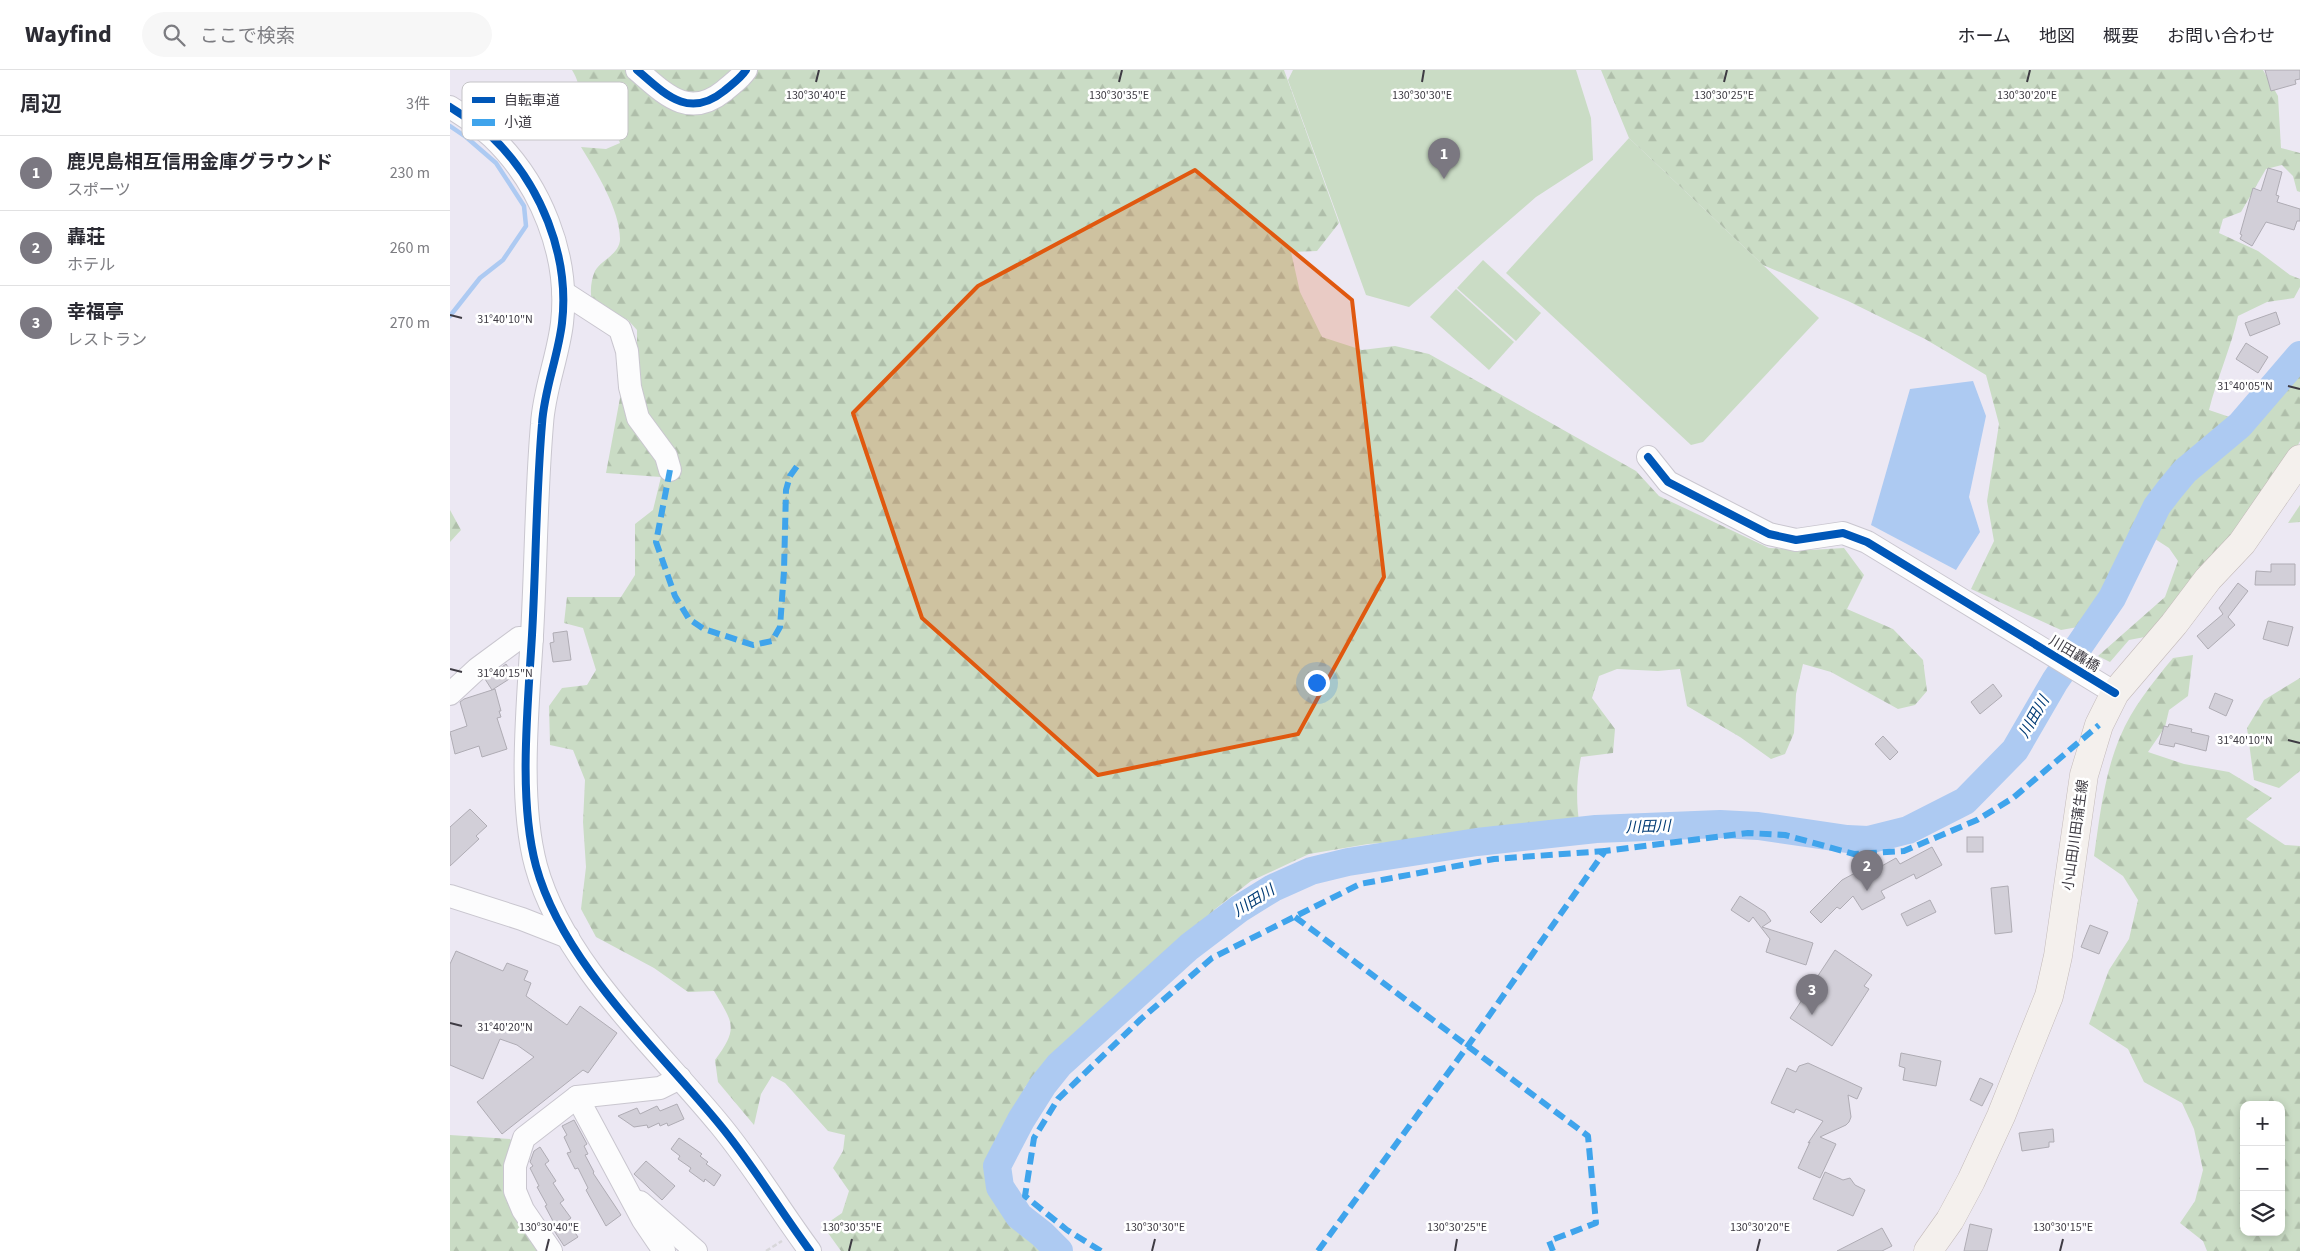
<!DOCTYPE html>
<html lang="ja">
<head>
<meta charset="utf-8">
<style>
	body { margin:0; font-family:"Source Sans 3","Noto Sans JP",sans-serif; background:#f7f7f7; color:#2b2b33 }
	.controls { position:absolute; right:15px; bottom:15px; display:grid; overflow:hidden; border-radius:10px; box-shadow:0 2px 8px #0003 }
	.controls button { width:45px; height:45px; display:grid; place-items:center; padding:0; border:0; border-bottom:1px solid #e1e1e2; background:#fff; color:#2b2b33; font:25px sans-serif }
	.you { position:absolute; left:866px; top:612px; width:18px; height:18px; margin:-12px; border:4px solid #fff; border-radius:50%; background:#1a73e8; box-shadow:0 0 0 8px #1a73e833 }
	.badge { display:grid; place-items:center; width:32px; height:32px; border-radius:50%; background:#7b7881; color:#fff; font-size:16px; font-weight:700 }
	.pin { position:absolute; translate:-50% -41px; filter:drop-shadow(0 1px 2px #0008) }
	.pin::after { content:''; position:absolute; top:26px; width:18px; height:15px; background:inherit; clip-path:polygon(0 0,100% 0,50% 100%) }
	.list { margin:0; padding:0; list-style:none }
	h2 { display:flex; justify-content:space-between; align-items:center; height:65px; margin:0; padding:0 20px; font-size:21px }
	h2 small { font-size:16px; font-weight:400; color:#7c7c81 }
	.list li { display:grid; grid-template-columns:32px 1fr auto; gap:15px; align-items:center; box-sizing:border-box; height:75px; padding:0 20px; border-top:1px solid #e1e1e2 }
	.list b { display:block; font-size:19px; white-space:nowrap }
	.list p { margin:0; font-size:16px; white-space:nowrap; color:#7c7c81 }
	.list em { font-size:16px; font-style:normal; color:#7c7c81 }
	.icon { flex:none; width:28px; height:28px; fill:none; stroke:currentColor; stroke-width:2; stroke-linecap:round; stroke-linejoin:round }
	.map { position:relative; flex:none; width:1850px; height:1181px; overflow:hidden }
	header { display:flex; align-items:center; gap:30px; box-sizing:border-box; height:70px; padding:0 25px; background:#fff; border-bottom:1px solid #e1e1e2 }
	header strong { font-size:24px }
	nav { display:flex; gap:28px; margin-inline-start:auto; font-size:18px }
	.search { width:350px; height:45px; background:#f7f7f7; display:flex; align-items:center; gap:12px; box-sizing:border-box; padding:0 18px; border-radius:28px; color:#7c7c81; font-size:19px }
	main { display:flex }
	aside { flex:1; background:#fff }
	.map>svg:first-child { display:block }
	.green { fill:#cadcc5 }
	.forest { fill:url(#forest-firs); fill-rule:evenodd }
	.water { fill:#adcaf2 }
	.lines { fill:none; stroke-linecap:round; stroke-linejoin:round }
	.stream { stroke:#adcaf2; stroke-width:4.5 }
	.river { stroke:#adcaf2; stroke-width:28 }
	.building { fill:#d2cfd8; stroke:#afacb4 }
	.minor-casing { stroke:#c9c6cf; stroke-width:24 }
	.major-casing { stroke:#c3bab9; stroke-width:29 }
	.path { stroke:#d8d7da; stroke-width:2.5; stroke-dasharray:5 2.5; stroke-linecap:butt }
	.minor { stroke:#fcfcfd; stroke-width:22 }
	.major { stroke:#f4f0ed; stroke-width:28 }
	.quiet { stroke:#3fa4ec; stroke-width:6; stroke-dasharray:12 6; stroke-linecap:butt }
	.cycleway-casing { stroke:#fff; stroke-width:11 }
	.cycleway { stroke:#0057b8; stroke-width:8 }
	.marked { fill:#e0580f; fill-opacity:0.2; stroke:#e0580f; stroke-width:4; stroke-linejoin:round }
	.ticks { fill:none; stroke:#3e3b43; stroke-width:2 }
	.labels { text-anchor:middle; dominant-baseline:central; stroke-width:5; stroke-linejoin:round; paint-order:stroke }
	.street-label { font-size:14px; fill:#3e3b43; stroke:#fff }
	.water-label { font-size:15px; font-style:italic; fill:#003b75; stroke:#fff }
	.key { fill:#fff; stroke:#c5c4c7; stroke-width:1 }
	.key-label { font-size:14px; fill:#3e3b43 }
	.ticks-label { font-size:12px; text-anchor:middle; fill:#3e3b43; stroke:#fff; stroke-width:5; stroke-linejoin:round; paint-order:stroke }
</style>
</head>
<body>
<header>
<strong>Wayfind</strong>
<div class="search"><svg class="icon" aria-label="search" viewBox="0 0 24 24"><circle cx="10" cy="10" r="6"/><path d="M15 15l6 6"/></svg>ここで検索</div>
<nav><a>ホーム</a><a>地図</a><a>概要</a><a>お問い合わせ</a></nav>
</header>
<main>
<aside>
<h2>周辺<small>3件</small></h2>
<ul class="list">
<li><span class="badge">1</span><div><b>鹿児島相互信用金庫グラウンド</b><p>スポーツ</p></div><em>230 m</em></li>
<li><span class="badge">2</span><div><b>轟荘</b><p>ホテル</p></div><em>260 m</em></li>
<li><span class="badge">3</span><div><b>幸福亭</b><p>レストラン</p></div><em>270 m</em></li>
</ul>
</aside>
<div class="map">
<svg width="1850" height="1181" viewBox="0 0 1850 1181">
	<defs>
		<pattern id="forest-firs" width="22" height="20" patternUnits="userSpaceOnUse" patternTransform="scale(1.25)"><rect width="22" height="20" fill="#cadcc5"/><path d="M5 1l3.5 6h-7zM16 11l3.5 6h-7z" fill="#afbeaa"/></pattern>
	</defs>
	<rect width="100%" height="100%" fill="#ece8f3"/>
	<g class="green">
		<polygon points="843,0 1126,0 1141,48 1143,90 1086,127 959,237 916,225 838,10"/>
		<polygon points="1179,68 1369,248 1253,372 1241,375 1056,203"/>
		<polygon points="1033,190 1091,243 1066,271 1007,218"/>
		<polygon points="1006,219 1064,272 1039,300 980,247"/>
	</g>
	<g class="forest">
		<path d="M122 0H834L889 153 867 181 841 182 850 222 872 267 912 280 945 276 979 284 1186 401 1209 426 1319 478 1360 480 1394 478 1414 505 1397 539 1443 559 1473 590 1477 621 1465 635 1448 639 1381 602 1353 594 1346 624 1344 663 1335 684 1321 689 1290 667 1237 636 1230 599 1208 601 1167 599 1149 606 1142 628 1165 659 1163 683 1131 687C1126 711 1126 734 1130 758L918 774 859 784 801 811 764 840 711 916 622 968 575 1017 552 1081 554 1126 567 1155 609 1181H391L373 1156 392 1143 399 1121 383 1098 393 1081 395 1065 378 1061 335 1013 322 1006 311 1024 304 1055 268 1012 265 990C289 958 283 953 264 921L238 922 204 898 146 867 131 839 136 797 133 752 135 710 123 680 100 675 99 636 112 618 137 615 146 600 133 558 114 553 117 527H171L185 505V454L203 440 211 407 156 403 170 328 187 287V260L178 250 145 238C139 229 140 212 145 201 151 190 170 184 170 169 170 140 146 101 131 77L156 79 170 73 162 54 141 50C127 31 133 17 122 0Z"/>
		<path d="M1151 0H1813L1828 26 1831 78 1850 83V122L1847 121 1843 106 1832 95 1816 99 1791 142 1773 149 1769 163 1808 181 1840 205 1850 209V217L1844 228 1817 232 1788 246C1781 278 1767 308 1759 340L1803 355 1850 299V371L1842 387 1806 440 1700 566 1679 570 1660 592 1648 586 1715 527 1728 491 1719 478 1688 458 1682 515 1668 540 1656 552 1611 560 1521 519 1544 471 1537 431 1549 354 1536 305 1475 269 1398 231 1313 195 1179 68Z"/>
		<polygon points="1850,435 1850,452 1838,453"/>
		<polygon points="0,440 11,460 0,472"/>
		<path d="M1743 585 1738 626 1719 640 1715 657 1698 682 1734 694 1779 702 1822 728 1796 749 1835 775 1850 776V1181H1757L1753 1171 1730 1153 1745 1131 1753 1100 1744 1059 1732 1033 1694 1012 1678 979 1639 954 1659 900 1679 869 1688 830 1673 806 1644 786C1650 746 1654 705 1670 667 1682 638 1703 612 1723 588ZM1794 1035H1831V1162H1794Z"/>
		<polygon points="1850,608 1850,701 1829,718 1804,710 1797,658 1814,630"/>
		<polygon points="0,1065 60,1069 69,1078 88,1181 0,1181"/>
	</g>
	<polygon class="water" points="1523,311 1536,346 1519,427 1530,462 1506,500 1421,455 1460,319"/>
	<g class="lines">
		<polyline class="stream" points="0,56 16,67 46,93 74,136 76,156 53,190 30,208 0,246"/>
		<polyline class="river" points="609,1181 592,1164 569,1146 550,1117 547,1096 571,1050 593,1015 609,995 739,877 789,839 823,818 861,801 898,792 1027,772 1146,759 1270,754 1308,756 1397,769 1418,770 1458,760 1515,731 1565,680 1605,611 1662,528 1707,436 1720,419 1735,401 1790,355 1850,285"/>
	</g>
	<g class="building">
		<polygon points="1815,0 1850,0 1850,9 1845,10 1846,14 1821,21"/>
		<polygon points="1818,98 1832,102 1826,125 1829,126 1827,132 1850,139 1850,151 1847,151 1844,160 1816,152 1802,176 1790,169 1792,165 1790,164 1803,118 1811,121"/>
		<polygon points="1826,242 1830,254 1800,266 1795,253"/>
		<polygon points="1796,273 1818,287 1808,303 1786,289"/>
		<polygon points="1821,494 1845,494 1845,515 1805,515 1806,501 1821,502"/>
		<polygon points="1788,513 1798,521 1778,547 1785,555 1758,579 1747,566 1773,544 1769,538"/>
		<polygon points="1818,551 1843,557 1838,576 1813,569"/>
		<polygon points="117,561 121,590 103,592 100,573 104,572 103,563"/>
		<polygon points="56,594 64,606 42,620 35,609"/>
		<polygon points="1543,614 1552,626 1530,644 1521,632"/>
		<polygon points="45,619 51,641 49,641 51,647 47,648 57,679 32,687 29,676 5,684 0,662 17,656 10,632 14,629"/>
		<polygon points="1765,623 1783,630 1776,646 1759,638"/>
		<polygon points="1719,654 1742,659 1741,662 1759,666 1756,681 1725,673 1724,677 1709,674 1714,656 1718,657"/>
		<polygon points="1433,666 1448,682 1440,690 1425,674"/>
		<polygon points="20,739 37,756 26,766 29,769 0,796 0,757"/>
		<rect x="1517" y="767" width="16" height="15"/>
		<polygon points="1482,777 1492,795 1466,809 1464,804 1431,821 1435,828 1412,840 1403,826 1390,839 1387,837 1371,853 1360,842 1392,810 1418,796 1421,802 1446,788 1450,794"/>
		<polygon points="1558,816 1562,862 1545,864 1541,818"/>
		<polygon points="1290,826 1315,842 1321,851 1312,857 1363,873 1356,895 1316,882 1320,869 1303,847 1299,852 1281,840"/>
		<polygon points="1480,830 1486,842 1457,856 1451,844"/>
		<polygon points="1640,855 1658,862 1649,884 1631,877"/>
		<polygon points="1385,880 1422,905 1414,916 1419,919 1382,976 1340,948"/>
		<polygon points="6,881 53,901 57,893 78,901 74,910 81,913 76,926 117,955 130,936 167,963 138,1003 133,1000 52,1064 27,1032 84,987 67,975 50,969 33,1009 0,995 0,894"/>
		<polygon points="1451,983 1491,991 1486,1016 1453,1010 1455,998 1449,996"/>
		<polygon points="1358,993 1412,1018 1407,1029 1398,1025 1401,1047 1399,1052 1396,1055 1370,1067 1386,1074 1370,1108 1348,1098 1360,1072 1358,1073 1373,1051 1346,1039 1344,1043 1321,1033 1337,998 1346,1002 1349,996"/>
		<polygon points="1530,1008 1543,1014 1532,1036 1520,1030"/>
		<polygon points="227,1034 234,1049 218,1056 217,1053 210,1056 209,1053 198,1058 197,1055 184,1057 168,1046 187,1038 190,1044 207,1036 210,1041"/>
		<polygon points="124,1050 137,1074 134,1076 138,1084 135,1085 144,1102 143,1103 171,1145 156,1156 136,1120 138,1118 128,1098 125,1099 117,1083 121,1082 114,1067 117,1065 112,1056"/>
		<polygon points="1603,1059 1604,1072 1599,1072 1599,1077 1572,1081 1569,1063"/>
		<polygon points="229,1068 252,1084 250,1086 258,1092 256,1094 271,1105 264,1116 255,1109 254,1112 239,1101 241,1098 228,1089 230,1086 221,1079"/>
		<polygon points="90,1077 99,1091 95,1094 106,1111 103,1113 114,1130 110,1133 121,1148 117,1151 128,1167 114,1176 105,1162 102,1154 104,1153 95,1136 97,1135 87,1117 89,1116 80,1098 83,1096 80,1092 84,1081"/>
		<polygon points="196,1091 225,1116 212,1130 184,1104"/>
		<polygon points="1375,1102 1393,1110 1400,1108 1405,1115 1415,1120 1403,1146 1363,1129"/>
		<polygon points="1520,1154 1542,1159 1537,1181 1514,1181"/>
		<polygon points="1432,1158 1442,1176 1432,1181 1387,1181"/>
	</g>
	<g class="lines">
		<defs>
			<g id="minor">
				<path d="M187 0C214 23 238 50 274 21 282 14 290 9 296 0"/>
				<path d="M0 37C14 46 29 55 42 67 90 113 120 185 112 253 108 287 94 320 92 354 86 424 86 495 82 565 78 635 68 729 86 796 113 894 207 978 270 1055 303 1095 329 1139 360 1181"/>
				<polyline points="113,222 170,259 177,281 180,317 188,348 216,386 220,400"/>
				<polyline points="1198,387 1218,412 1319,464 1346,470 1393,463 1417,472 1665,623"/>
				<polyline points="0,624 27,599 69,568 82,569"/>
				<polyline points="0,826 72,849 118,867"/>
				<polyline points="127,1027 193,1150 214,1181"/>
				<polyline points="190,1132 246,1181"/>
				<polyline points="101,1181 73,1140 65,1121 65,1096 74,1068 127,1027 210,1018 230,1008"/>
			</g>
			<polyline id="major" points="1478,1181 1500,1150 1521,1111 1551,1046 1599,926 1608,886 1634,705 1649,655 1665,623 1724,554 1758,509 1792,473 1850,389"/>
		</defs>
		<use href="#minor" class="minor-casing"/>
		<use href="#major" class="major-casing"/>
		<polyline class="path" points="316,1181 332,1171"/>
		<use href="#minor" class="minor"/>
		<use href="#major" class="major"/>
		<g class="quiet">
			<polyline points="220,400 206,472 225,526 239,549 254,559 303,575 322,571 330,557 334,501 336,420 340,406 350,392"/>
			<polyline points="845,847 1138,1066 1146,1153 1099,1171 1103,1181"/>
			<polyline points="651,1181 617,1160 575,1126 584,1068 608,1029 691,949 762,888 910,814 1044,789 1155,781"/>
			<polyline points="868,1181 1017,977 1155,781 1298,763 1335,765 1404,784 1454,781 1527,750 1563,728 1649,655"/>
		</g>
		<defs>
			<g id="cycleway">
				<path d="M187 0C214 23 238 50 274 21 282 14 290 9 296 0"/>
				<path d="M0 37C14 46 29 55 42 67 90 113 120 185 112 253 108 287 94 320 92 354 86 424 86 495 82 565 78 635 68 729 86 796 113 894 207 978 270 1055 303 1095 329 1139 360 1181"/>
				<polyline points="1198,387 1218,412 1319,464 1346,470 1393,463 1417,472 1665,623"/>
			</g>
		</defs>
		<use href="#cycleway" class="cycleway-casing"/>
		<use href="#cycleway" class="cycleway"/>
	</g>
	<path class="marked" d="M745 100 902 230 934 507 848 664 648 705 472 548 403 343 528 216Z"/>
	<path class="ticks" d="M366 12 369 0M669 12 672 0M972 12 974 0M1274 12 1277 0M1577 12 1580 0M0 245 12 248M1838 316 1850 319M0 599 12 602M1838 670 1850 673M0 953 12 956M96 1181 99 1169M399 1181 402 1169M702 1181 705 1169M1005 1181 1007 1169M1307 1181 1310 1169M1610 1181 1613 1169"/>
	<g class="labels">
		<g class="street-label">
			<text transform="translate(1624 584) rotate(31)">川田轟橋</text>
			<text transform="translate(1626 765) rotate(-82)">小山田川田蒲生線</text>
		</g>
		<g class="water-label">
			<text transform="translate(1584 647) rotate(-60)">川田川</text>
			<text transform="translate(1198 757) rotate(-2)">川田川</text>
			<text transform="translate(804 831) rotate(-32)">川田川</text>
		</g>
	</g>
	<rect x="12" y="12" width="166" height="58" rx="8" class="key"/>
	<rect x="22" y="27" width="23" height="6" fill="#0057b8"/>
	<rect x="22" y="49" width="23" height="7" fill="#3fa4ec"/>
	<g class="key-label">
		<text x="54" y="35">自転車道</text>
		<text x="54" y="57">小道</text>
	</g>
	<g class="ticks-label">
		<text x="366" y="29">130°30'40"E</text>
		<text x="669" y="29">130°30'35"E</text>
		<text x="972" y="29">130°30'30"E</text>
		<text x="1274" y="29">130°30'25"E</text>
		<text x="1577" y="29">130°30'20"E</text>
		<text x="55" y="253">31°40'10"N</text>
		<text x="1795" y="320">31°40'05"N</text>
		<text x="55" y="607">31°40'15"N</text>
		<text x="1795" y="674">31°40'10"N</text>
		<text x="55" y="961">31°40'20"N</text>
		<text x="99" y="1161">130°30'40"E</text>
		<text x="402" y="1161">130°30'35"E</text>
		<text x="705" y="1161">130°30'30"E</text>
		<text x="1007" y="1161">130°30'25"E</text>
		<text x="1310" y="1161">130°30'20"E</text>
		<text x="1613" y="1161">130°30'15"E</text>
	</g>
</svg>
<div class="controls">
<button>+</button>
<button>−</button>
<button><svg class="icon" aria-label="layers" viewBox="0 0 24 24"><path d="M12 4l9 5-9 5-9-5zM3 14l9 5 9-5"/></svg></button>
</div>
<div class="you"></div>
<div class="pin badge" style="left:994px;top:109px">1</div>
<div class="pin badge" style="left:1417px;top:821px">2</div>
<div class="pin badge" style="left:1362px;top:945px">3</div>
</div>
</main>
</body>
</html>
